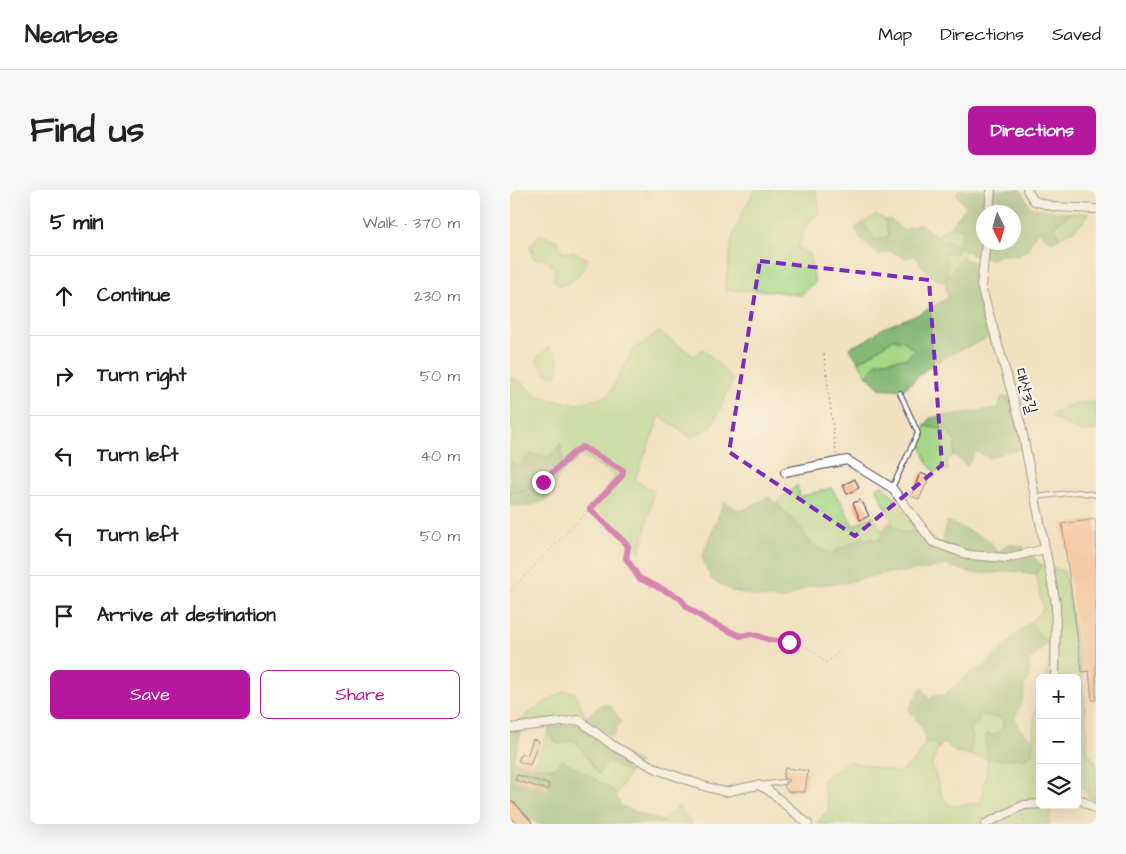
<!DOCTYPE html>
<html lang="en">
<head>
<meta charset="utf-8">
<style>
	body { margin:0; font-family:"Architects Daughter","Poor Story",sans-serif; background:#f6f6f6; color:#202124 }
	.controls { position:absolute; right:15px; bottom:15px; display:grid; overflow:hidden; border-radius:8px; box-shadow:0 5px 20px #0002 }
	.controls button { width:45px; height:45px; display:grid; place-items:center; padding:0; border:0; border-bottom:1px solid #e0e0e0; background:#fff; color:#202124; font:25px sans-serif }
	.compass { position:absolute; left:466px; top:15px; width:45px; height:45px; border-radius:50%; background:#fff; box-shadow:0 5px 20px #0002; rotate:175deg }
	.stop { position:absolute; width:15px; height:15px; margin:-11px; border:4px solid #b5179e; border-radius:50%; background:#fff }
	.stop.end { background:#b5179e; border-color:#fff; box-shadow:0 1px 5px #0008 }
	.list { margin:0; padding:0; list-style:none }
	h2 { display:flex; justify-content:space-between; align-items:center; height:65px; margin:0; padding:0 20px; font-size:21px }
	h2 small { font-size:16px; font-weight:400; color:#757577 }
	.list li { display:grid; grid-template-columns:32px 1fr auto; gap:15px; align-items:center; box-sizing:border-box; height:80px; padding:0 20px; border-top:1px solid #e0e0e0 }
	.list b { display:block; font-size:19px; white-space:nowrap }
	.list em { font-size:16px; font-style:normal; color:#757577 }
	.actions { display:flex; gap:10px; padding:15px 20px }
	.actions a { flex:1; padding:11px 0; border:1px solid #b5179e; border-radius:8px; text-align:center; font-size:18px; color:#b5179e }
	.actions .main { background:#b5179e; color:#fff }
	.icon { flex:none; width:28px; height:28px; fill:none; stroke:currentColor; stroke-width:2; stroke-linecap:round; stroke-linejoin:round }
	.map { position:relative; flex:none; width:586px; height:634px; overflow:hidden; border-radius:8px }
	header { display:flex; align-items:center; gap:30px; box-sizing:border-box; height:70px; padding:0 25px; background:#fff; border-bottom:1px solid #e0e0e0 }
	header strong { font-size:24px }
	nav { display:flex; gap:28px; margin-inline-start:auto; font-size:18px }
	.intro { display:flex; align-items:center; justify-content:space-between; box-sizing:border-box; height:120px; padding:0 30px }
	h1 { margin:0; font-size:35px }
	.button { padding:12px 22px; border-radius:8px; background:#b5179e; color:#fff; font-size:18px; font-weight:700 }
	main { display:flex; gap:30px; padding:0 30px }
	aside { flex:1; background:#fff; border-radius:8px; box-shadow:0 5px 20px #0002 }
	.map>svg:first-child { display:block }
	.green { fill:#a5d786; stroke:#647c60 }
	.forest { fill:#84b873; stroke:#536d57; fill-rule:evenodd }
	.building { fill:#fcaf82 }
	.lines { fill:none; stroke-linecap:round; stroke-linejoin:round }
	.service-casing { stroke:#413f4f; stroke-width:6 }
	.minor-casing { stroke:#413f4f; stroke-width:10 }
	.trunk-casing { stroke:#413f4f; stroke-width:15 }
	.path { stroke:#413f4f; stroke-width:1; stroke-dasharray:1 4; stroke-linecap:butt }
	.service { stroke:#fff; stroke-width:4 }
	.minor { stroke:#fff; stroke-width:8 }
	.trunk { stroke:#f8bd89; stroke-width:12 }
	.route { stroke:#b5179e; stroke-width:6 }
	.marked { fill:none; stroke:#7b2cbf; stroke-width:4; stroke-dasharray:10 6; stroke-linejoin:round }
	.labels { text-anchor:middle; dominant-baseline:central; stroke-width:4.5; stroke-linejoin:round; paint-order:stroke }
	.street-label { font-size:16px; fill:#22223b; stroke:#fcf5e5 }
</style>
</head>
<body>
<header>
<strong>Nearbee</strong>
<nav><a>Map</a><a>Directions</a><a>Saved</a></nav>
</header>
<div class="intro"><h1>Find us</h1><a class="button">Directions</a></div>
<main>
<aside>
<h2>5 min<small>Walk · 370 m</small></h2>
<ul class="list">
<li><svg class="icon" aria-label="ahead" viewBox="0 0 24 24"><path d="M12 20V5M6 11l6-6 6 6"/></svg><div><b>Continue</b></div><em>230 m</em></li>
<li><svg class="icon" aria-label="right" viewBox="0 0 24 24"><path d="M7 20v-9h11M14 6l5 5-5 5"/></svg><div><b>Turn right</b></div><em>50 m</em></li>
<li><svg class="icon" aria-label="left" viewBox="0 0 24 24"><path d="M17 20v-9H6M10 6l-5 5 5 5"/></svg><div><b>Turn left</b></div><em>40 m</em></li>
<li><svg class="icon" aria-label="left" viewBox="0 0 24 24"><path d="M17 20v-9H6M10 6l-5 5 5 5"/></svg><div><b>Turn left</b></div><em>50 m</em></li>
<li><svg class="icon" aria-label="arrive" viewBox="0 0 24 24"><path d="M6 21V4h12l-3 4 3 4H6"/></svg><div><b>Arrive at destination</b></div></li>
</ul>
<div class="actions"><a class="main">Save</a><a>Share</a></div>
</aside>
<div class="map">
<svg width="586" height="634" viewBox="0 0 586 634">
	<rect width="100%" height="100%" fill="#fcf5e5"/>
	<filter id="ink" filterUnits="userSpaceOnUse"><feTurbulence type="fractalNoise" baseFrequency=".02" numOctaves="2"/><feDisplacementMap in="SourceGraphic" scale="10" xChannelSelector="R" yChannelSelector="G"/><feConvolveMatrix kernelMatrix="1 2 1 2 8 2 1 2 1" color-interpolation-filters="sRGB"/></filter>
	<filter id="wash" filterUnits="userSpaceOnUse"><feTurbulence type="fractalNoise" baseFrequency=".0096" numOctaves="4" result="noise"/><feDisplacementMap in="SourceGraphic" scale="20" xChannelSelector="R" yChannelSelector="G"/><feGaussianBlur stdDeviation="1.12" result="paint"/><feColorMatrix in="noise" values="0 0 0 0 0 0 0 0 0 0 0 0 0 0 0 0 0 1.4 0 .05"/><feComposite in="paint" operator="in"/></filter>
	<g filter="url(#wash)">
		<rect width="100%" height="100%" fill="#f1e1c1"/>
		<g class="green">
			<polygon points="245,0 305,0 310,22 296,36 288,58 299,64 305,92 291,105 253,100 215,100 222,49 234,19"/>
			<polygon points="562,23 579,24 567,38 549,48 544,35"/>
			<polygon points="366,25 375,30 379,46 365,50 353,33"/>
			<polygon points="442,35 454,39 448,55 456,61 435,92 434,63 448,55 437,54 427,45"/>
			<path d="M29 44 47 51 52 63 64 62 78 69C70 85 67 91 49 96L43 90 46 81 37 69H24L20 57Z"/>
			<polygon points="149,142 184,166 193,159 223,189 201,238 181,247 150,226 125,290 144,302 130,362 86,318 105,285 72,265 53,280 51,254 39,267 21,264 8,276 0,272 0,256 4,243 0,232 0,188 8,190 31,208 67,214 98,206 124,159"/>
			<polygon points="383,149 394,151 404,160 397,168 367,172 357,186 348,171 357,167"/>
			<polygon points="39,157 49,171 46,186 35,183 26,170 30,165"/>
			<polygon points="579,212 586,213 586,240 572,242 540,226 557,216"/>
			<polygon points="415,236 437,240 446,253 444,265 437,270 438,280 425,282 417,273 410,250"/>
			<polygon points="287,295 290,307 321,298 331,312 343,336 363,326 372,341 371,349 350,349 320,364 302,355 290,337 266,313"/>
			<polygon points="371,295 379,302 403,331 402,341 394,343 384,336 367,298"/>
			<polygon points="532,375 554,381 572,484 578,563 586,573 586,602 583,611 567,589 567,488 544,488 542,468 541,488 535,488 542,461 520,432 533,419 526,384"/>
			<polygon points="54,501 64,502 76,528 47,529 6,535 17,524"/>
			<path d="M530 507V577L526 585 530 597V610L511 612 516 618 540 615C543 621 537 628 540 634H311L307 632 319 619 312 591 338 571 389 583 408 567 415 553 422 552 428 558 422 575 434 610 442 616 471 613 478 569 460 565 463 548 460 539 469 524 494 528 492 539 485 545 477 544 475 552 492 570C505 567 510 571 522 564L524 529Z"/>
			<polygon points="38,543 48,554 65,550 88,584 97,570 119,583 106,605 103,600 45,578 23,577"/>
			<polygon points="168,616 182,634 157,634 153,631"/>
		</g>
		<g class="forest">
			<path d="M448 0H511L520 17 546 22 562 23 544 35 549 48 541 52 528 40 517 60 508 66 490 65 482 69 465 67 448 55 447 63H434L438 76 435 91 452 67 465 73V95L478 148 441 164 420 176 393 200 369 198 357 186 367 172 397 168 404 160 394 151 383 149 357 167 348 171 339 158 356 150 373 138 411 123 438 108 435 92C419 88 414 80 406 66L396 68 380 61 368 65 352 50 345 38 353 33 365 50 379 46 375 30 380 29 393 40 410 34C423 42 433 54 448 55L454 40 442 35 456 17 447 5ZM473 22H503V52H473Z"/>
			<polygon points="492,206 499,208 511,259 492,263 479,268 466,261 457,276 444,265 446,253 437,240 415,236 420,228 488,218"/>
			<polygon points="51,253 53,280 44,294 37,310 19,316 0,315 0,272 8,276 21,264 39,267"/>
			<polygon points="259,307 290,337 302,355 320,364 350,349 371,349 372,341 379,332 394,343 412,339 432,357 437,331 479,350 488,363 498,354 514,357 532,375 526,384 501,381 482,383 462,383 437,375 412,380 376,383 338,392 300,396 275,409 249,407 222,401 201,389 192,367 214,312 231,321"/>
			<path d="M520 432 538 454 518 471 520 481 517 492 514 494C517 524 488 525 523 550L522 564 513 569 501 568 492 570 478 568 475 552 477 544 485 545 492 539 494 529 469 524 468 533 460 539 463 548 460 565 445 562 435 553 428 558 422 552 415 553 414 541 399 519 412 497 420 511 423 506H433L461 482 473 477Z"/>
			<polygon points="90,515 100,515 111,531 102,547 76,528"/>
			<polygon points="66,534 89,550 130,573 119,583 97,570 89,584 65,550 48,554 38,543 39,537"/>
			<polygon points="0,540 12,540 3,571 23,577 45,578 52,570 103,600 111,616 157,633 157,634 128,633 27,634 0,607"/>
		</g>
		<g id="blocks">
			<g class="building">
				<polygon points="410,283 418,286 416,290 418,291 409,309 401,306"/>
				<polygon points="345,289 349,298 337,304 333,295"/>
				<polygon points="350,310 351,313 353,313 359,326 350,330 343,313"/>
				<polygon points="586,329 586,510 582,510 579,481 572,482 552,334"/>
				<polygon points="23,549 29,551 20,575 8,571 11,563 17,566"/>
				<polygon points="275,578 298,581 295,602 279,602 274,597 280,590 273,588"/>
				<polygon points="7,585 39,594 38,600 5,590"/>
			</g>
		</g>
	</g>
	<g filter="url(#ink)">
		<use href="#blocks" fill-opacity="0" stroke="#413f4f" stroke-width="1"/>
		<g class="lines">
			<defs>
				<g id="service">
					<polyline points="382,298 408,243 390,203"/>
					<polyline points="525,307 568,302 586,305"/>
					<polyline points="250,595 273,592"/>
				</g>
				<g id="minor">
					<polyline points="517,0 524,11 545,17 586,19"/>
					<polyline points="479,22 481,0"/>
					<polyline points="476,52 471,96 511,235 546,414 545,488"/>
					<polyline points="275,282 337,270 382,298 423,352 459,365 497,368 535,359"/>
					<polyline points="0,538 69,530 105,557 149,580 197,597 215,602 248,595 258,600 298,634"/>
					<polyline points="571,610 586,619"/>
					<polyline points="475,634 514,615 530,614"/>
				</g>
				<polyline id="trunk" points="0,618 15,634"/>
			</defs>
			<use href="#service" class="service-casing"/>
			<use href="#minor" class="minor-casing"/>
			<use href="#trunk" class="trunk-casing"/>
			<g class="path">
				<polyline points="134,0 141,8"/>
				<polyline points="314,164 326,264"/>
				<path d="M0 304C31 302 48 274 71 257L113 280 112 286 0 401"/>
				<polyline points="80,319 118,356 116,368 129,388 169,408 178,418 198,431 230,446 242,444 260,450 294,456 309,466 315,473 327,465 333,455"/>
				<polyline points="512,625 515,634"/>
			</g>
			<use href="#service" class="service"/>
			<use href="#minor" class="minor"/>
			<use href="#trunk" class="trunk"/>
		</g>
	</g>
	<g class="lines" filter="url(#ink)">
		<polyline class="route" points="33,292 63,263 72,257 113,280 112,286 80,319 118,356 116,368 129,388 170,408 178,418 198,431 230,446 242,444 260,450 279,452"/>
	</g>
	<path d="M0 0H586V634H0ZM250 71 419 90 432 275 345 346 219 262Z" fill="#f1e1c1" fill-opacity=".55" fill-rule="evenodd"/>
	<path class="marked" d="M250 71 419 90 432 275 345 346 219 262Z"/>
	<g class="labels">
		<g class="street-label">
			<text transform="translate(516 201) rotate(74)">대산3길</text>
		</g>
	</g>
</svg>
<div class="controls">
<button>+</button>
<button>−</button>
<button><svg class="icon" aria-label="layers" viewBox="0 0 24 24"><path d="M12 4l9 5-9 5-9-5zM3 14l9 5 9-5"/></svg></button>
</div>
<svg class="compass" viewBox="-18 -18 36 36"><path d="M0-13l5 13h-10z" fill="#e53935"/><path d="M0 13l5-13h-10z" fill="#757577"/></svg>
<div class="stop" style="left:279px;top:452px"></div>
<div class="stop end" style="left:33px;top:292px"></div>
</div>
</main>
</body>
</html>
